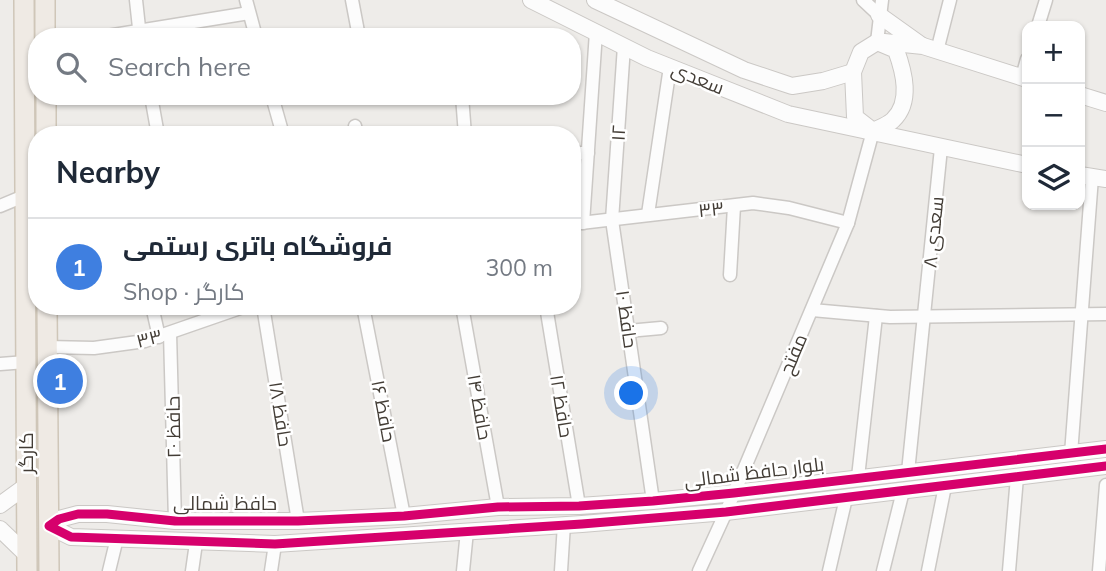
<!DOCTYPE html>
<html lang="en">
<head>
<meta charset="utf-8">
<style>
	body { margin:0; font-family:Mulish,Cairo,sans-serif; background:#f2f2f3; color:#1f2937 }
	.controls { position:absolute; right:21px; top:21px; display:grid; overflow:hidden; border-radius:14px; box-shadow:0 2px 5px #0004 }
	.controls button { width:63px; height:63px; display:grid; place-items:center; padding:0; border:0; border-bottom:2px solid #e0e1e3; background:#fff; color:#1f2937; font:35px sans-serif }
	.you { position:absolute; left:632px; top:394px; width:24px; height:24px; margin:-18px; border:5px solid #fff; border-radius:50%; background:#1a73e8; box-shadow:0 0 0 10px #1a73e833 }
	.badge { display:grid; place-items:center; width:46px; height:46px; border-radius:50%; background:#db2777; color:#fff; font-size:23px; font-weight:700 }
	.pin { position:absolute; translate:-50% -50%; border:4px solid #fff; box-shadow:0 2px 7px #0006 }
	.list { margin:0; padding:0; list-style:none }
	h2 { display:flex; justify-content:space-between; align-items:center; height:91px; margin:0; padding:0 28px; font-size:30px }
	h2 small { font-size:23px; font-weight:400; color:#747a83 }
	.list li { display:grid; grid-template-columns:46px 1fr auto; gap:21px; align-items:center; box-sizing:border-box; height:98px; padding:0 28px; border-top:2px solid #e0e1e3 }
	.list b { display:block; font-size:26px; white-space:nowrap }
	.list p { margin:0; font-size:23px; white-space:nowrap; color:#747a83 }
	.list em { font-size:23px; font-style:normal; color:#747a83 }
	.icon { flex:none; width:38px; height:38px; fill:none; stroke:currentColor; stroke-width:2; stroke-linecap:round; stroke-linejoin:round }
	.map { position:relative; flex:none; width:1106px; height:571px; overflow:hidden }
	.search { position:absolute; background:#fff; box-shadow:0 2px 5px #0004; left:28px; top:28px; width:553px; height:77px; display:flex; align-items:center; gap:18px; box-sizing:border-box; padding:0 24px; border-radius:28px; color:#747a83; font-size:26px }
	.panel { position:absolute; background:#fff; box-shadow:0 2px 5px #0004; left:28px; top:126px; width:553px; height:189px; border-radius:28px }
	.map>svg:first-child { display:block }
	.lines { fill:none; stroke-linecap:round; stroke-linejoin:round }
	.minor-casing { stroke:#cbc8c5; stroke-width:15 }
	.tertiary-casing { stroke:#cbc8c5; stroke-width:18 }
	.primary-casing { stroke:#cfc6b8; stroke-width:22 }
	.minor { stroke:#fcfcfc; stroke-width:12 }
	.tertiary { stroke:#fcfcfc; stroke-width:16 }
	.primary { stroke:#efeae4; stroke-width:19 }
	.cycleway-casing { stroke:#fff; stroke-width:13 }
	.cycleway { stroke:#d6006c; stroke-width:9 }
	.labels { text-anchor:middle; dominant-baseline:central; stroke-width:5; stroke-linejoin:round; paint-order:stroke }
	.street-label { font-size:19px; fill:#433d36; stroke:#fff }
</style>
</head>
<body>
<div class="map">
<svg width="1106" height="571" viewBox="0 0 1106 571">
	<rect width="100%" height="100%" fill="#eeece9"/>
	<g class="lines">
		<defs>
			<g id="minor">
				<polyline points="136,0 140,37"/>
				<polyline points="246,0 256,37"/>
				<polyline points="352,0 359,37"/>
				<polyline points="863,0 879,15"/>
				<polyline points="1038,26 1046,0"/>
				<polyline points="101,37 249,13"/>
				<polyline points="877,42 882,0"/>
				<polyline points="624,46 612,220 653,501"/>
				<polyline points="937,51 950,0"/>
				<polyline points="1022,77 1027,59"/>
				<polyline points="151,96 158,135"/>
				<polyline points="272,96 283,135"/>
				<polyline points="462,96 465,135"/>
				<polyline points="355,126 357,135"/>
				<polyline points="572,153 588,153"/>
				<polyline points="0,206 24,196"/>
				<polyline points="648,214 670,67"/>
				<polyline points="583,223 596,32"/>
				<polyline points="572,224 753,203 789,208 848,223"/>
				<polyline points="730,275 734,206"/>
				<polyline points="152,306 159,337"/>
				<polyline points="263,306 298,521"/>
				<polyline points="363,306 404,516"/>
				<polyline points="462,306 498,507"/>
				<polyline points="546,306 579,506"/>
				<polyline points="812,310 890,317 1106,314"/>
				<polyline points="628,331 661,328"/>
				<polyline points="170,333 175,521"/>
				<polyline points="47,347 94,348 145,341 246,306"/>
				<polyline points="0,364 26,362"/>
				<polyline points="1071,454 1092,177"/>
				<polyline points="908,472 941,148"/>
				<polyline points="858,477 876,316"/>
				<polyline points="109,571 117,538"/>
				<polyline points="192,571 196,543"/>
				<polyline points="271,571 275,544"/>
				<polyline points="463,571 467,531"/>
				<polyline points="561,571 564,524"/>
				<polyline points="699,571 726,512 848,223 873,131"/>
				<polyline points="829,571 846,498"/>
				<polyline points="883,571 903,491"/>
				<polyline points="928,571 945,486"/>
				<polyline points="1009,571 1017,477"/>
				<polyline points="1099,571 1106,485"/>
			</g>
			<g id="tertiary">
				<polyline points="531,0 647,58 788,114 1027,165"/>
				<polyline points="595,0 744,70 792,86 823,81 853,72"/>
				<polyline points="879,15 921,45"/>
				<path d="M877 42 896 50C904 72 912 102 893 120 888 125 879 128 873 131L855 117 853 72 861 52Z"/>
				<polyline points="884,42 923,46 1027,79"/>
				<polyline points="1080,95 1106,103"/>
				<polyline points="1080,175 1106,179"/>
				<polyline points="1106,449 734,493 653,501 579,506 498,507 404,516 298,521 175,521 107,514 78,514 59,519 49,526 71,537 275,544 582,524 726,512 1106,466"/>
				<polyline points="0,505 26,486"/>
				<polyline points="0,529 27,555"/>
			</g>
			<g id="primary">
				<polyline points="24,0 27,571"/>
				<polyline points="45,37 45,0"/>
				<polyline points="46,96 46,135"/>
				<polyline points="47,306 49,571"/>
			</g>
		</defs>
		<use href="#minor" class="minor-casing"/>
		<use href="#tertiary" class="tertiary-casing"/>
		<use href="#primary" class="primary-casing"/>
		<use href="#minor" class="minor"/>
		<use href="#tertiary" class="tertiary"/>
		<use href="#primary" class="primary"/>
		<defs>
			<polyline id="cycleway" points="1106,449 734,493 653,501 579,506 498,507 404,516 298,521 175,521 107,514 78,514 59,519 49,526 71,537 275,544 582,524 726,512 1106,466"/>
		</defs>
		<use href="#cycleway" class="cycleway-casing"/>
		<use href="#cycleway" class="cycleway"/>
	</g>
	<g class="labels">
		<g class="street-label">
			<text transform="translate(698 78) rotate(22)">سعدی</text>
			<text transform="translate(618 133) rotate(-86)">۱۲</text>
			<text transform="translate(711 209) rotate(-6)">۳۳</text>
			<text transform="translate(933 232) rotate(-84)">سعدی ۸</text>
			<text transform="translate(627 319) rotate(82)">حافظ ۱۰</text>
			<text transform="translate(149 338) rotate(-14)">۳۳</text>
			<text transform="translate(793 354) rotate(-67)">مفتح</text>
			<text transform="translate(562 406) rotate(81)">حافظ ۱۲</text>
			<text transform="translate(480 407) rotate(80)">حافظ ۱۴</text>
			<text transform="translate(384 411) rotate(79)">حافظ ۱۶</text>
			<text transform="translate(281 414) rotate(81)">حافظ ۱۸</text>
			<text transform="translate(173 427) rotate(-91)">حافظ ۲۰</text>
			<text transform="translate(26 453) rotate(-90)">کارگر</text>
			<text transform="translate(754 472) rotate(-7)">بلوار حافظ شمالی</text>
			<text x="225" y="503">حافظ شمالی</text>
		</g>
	</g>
</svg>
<div class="controls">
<button>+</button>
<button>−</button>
<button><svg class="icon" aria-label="layers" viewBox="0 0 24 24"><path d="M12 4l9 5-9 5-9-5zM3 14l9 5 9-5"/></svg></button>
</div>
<div class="you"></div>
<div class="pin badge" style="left:60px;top:381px;background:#3f7fe0">1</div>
<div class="search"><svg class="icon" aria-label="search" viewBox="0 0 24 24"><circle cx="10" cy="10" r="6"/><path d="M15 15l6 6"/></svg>Search here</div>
<section class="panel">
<h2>Nearby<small></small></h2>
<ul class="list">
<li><span class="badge" style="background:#3f7fe0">1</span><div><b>فروشگاه باتری رستمی</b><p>Shop · کارگر</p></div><em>300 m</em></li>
</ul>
</section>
</div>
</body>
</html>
